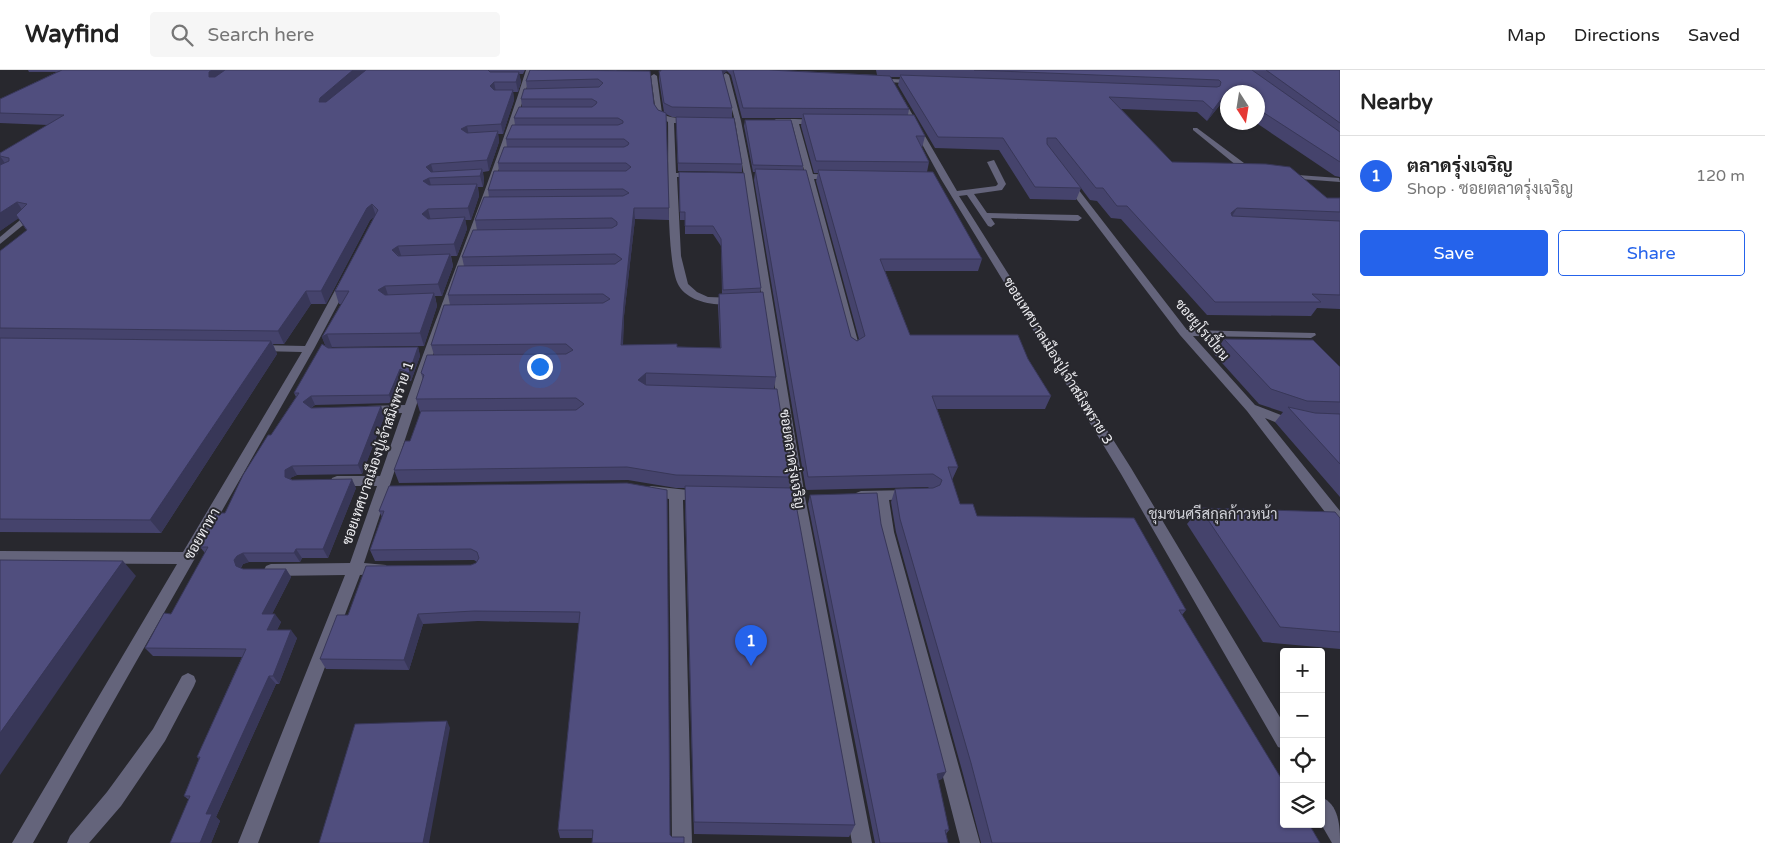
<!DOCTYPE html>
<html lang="en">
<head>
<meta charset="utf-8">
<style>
	body { margin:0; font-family:"Varela Round",Sarabun,sans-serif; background:#f6f6f6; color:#222 }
	.controls { position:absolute; right:15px; bottom:15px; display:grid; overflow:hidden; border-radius:5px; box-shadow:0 1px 4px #0004 }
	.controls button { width:45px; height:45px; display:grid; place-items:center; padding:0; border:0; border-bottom:1px solid #e0e0e0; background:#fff; color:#222; font:25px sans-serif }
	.compass { position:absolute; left:1220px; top:15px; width:45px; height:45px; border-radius:50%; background:#fff; box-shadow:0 1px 4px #0004; rotate:168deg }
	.you { position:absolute; left:539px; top:296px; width:18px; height:18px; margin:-12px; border:4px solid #fff; border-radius:50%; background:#1a73e8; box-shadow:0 0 0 8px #1a73e833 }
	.badge { display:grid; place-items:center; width:32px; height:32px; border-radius:50%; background:#2563eb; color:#fff; font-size:16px; font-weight:700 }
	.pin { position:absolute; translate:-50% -41px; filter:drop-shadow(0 1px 2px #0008) }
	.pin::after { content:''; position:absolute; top:26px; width:18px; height:15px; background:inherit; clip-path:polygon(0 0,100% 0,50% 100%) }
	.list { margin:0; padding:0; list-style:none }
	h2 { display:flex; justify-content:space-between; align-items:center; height:65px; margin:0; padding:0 20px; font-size:21px }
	h2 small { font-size:16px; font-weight:400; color:#767676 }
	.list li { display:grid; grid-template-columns:32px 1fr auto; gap:15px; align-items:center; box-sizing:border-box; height:80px; padding:0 20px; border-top:1px solid #e0e0e0 }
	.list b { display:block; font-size:19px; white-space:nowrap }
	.list p { margin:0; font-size:16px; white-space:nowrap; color:#767676 }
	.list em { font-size:16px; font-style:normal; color:#767676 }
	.actions { display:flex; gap:10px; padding:15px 20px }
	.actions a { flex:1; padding:11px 0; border:1px solid #2563eb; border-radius:5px; text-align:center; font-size:18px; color:#2563eb }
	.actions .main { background:#2563eb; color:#fff }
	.icon { flex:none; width:28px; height:28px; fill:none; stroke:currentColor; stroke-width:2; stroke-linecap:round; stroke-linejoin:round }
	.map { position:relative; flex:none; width:1340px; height:773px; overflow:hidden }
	header { display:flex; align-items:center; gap:30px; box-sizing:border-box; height:70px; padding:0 25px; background:#fff; border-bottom:1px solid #e0e0e0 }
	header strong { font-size:24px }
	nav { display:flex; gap:28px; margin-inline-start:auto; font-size:18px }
	.search { width:350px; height:45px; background:#f6f6f6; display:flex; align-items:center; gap:12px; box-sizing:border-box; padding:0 18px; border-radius:5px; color:#767676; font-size:19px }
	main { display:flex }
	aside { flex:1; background:#fff }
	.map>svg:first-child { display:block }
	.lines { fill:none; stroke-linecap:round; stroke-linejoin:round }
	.minor { fill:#64647b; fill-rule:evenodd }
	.wall { fill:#45436c }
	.shaded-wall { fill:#383758 }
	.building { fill:#504e7e; stroke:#383758 }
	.labels { text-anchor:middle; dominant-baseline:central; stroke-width:4; stroke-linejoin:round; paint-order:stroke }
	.street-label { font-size:14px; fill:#ececf0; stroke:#28282e }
	.neighbourhood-label { font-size:15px; fill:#d1d2d9; stroke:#28282e }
</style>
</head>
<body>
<header>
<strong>Wayfind</strong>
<div class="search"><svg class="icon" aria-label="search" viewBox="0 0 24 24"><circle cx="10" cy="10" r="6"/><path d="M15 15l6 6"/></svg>Search here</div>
<nav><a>Map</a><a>Directions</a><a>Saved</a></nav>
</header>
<main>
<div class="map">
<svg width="1340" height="773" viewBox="0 0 1340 773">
	<rect width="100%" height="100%" fill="#28282e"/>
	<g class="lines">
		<g class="minor">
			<path d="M526 0H532L519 43 447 243 364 493 386 495 388 499 386 503 360 505 258 773H238L345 505 271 506 266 504 264 500 266 496 271 494 350 493 377 416H337L332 414 331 411 332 408 337 406H380L402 343 367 344 361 340 367 336 405 335C444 223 491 113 526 0Z"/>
			<polygon points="726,3 729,5 741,51 752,106 805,427 872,773 852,773 791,427 744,106 735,51 723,5"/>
			<path d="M654 4 657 6 662 43C672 51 685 45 694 51L691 53H674L676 103H695L699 105 695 107H677L681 186 688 214 697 222 708 227 736 228 739 229V233C721 237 690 234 679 216 665 194 669 83 668 52L656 44 651 6Z"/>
			<polygon points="891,9 916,10 919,12 916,14 889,12"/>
			<polygon points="901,28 904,30 957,121 996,116 998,114 987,92 994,90 1006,114 1002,120 974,124 987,143 1078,145 1082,148 1078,151 991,148 995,154 991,157 988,156 967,125 959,126 1131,398 1284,654 1284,679 1278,677 1121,404 941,109 898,30"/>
			<polygon points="795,49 819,50 822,52 819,54 799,54 813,104 833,105 837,107 833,109 814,109 860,279 859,281 855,282 850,279 806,109 793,108 789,106 793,104 805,104 792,53 776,53 773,51 776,49"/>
			<polygon points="1193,58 1197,58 1248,96 1257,100 1257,104 1242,100 1193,60"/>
			<polygon points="1284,104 1339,108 1340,112 1287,108 1284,108"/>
			<polygon points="1065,110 1071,110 1187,260 1315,263 1316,265 1311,268 1193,266 1255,335 1286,347 1297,349 1299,352 1293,356 1280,354 1265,348 1340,441 1340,456 1335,455 1247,341 1180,265 1065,114"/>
			<polygon points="26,145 33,147 0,174 0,167"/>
			<polygon points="345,208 350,211 314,279 33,773 12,773 177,494 0,493 0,481 183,482 302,282 259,281 254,278 259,275 305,276 340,211"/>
			<polygon points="651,416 706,422 708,425 706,428 683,430 692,773 672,773 669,429 646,424 644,421 646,418"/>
			<polygon points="909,420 914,422 916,425 914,428 889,430 894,462 980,773 960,773 880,462 876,431 856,429 854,426 856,423 861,421"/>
			<polygon points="188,603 194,606 196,611 194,616 165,671 121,736 89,773 67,773 70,766 107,722 153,659 182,606"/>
			<path d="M1321 727C1339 734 1340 756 1340 773H1332L1321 754Z"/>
		</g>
	</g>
	<g class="wall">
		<polygon points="28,0 525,0 523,4 519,4 521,12 518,22 513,22 514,30 503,64 498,64 499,72 489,101 483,102 484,110 483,117 478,117 479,126 471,150 465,150 467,159 457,186 451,186 453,196 442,226 435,226 437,236 424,276 332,277 330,278 418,277 420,286 411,311 403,308 392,333 315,335 311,338 385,345 362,404 297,405 290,408 292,410 356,418 328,488 302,488 300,492 249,492 243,494 241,498 243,499 286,499 291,507 272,544 281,552 277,560 297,568 279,614 276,614 216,747 220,751 211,773 170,773 189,730 184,726 199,689 197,687 242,587 153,586 145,578 171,544 205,483 200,477 225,443 271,365 296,327 294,323 326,277 322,267 341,234 339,234 335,221 374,147 370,150 326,234 311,234 284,274 273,274 277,284 161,463 0,462 0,181 27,161 18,148 0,161 0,83 48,55 0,53 0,29 57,2 29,2"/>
		<polygon points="616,0 654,34 658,40 664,42 659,10 659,1 661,1 661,0 778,0 877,5 876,0 1340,0 1340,107 1335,106 1255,52 1258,52 1258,22 1228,22 1228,35 1223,31 1207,51 1197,42 1121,39 1172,92 1327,128 1340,128 1340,239 1317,238 1311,246 1207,245 1121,149 1111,148 1097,131 1090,130 1081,118 1076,130 1030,129 999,80 935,78 898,15 900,7 890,7 909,39 908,45 925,66 922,78 929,92 927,102 982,189 978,201 885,201 910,265 1028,289 1051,326 1045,339 937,339 958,397 952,410 960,434 977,446 1186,540 1182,545 1320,773 981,773 963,704 896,462 891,432 895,419 929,418 928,417 806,420 754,110 755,102 753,102 744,56 745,50 803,96 803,100 851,267 857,271 859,269 816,111 818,103 814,103 801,56 802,48 742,48 731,5 727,1 723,4 732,38 732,48 742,94 742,102 678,101 676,47 672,47 666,44 669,150 635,149 624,246 623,275 720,278 718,236 719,224 722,224 721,176 713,164 685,164 685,150 680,150 679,102 761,218 760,222 776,307 774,319 791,407 789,418 855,755 849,767 694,764 685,432 685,418 676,418 628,410 399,413 394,400 410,371 421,342 420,342 416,329 423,310 421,303 434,285 431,275 450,235 448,225 464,196 462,187 477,160 475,150 489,127 488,120 499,101 498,93 507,77 506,69 515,55 514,48 522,37 521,29 527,19 526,11"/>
		<polygon points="1224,269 1340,297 1340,427 1275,352 1283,342 1259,334 1214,284"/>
		<polygon points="627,413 592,768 560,768 558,760 579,553 478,551 423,554 409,600 326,599 320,589 348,545 476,493 477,492 474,490 375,491 370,480 382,447 379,441"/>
		<polygon points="810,425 881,454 942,709 938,710 949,760 946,764 948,773 875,773 808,434"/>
		<polygon points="1200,438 1340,448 1340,579 1263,572 1187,454"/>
	</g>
	<g class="shaded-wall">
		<polygon points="212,0 230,0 213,11 209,7 209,2"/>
		<polygon points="353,0 367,0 323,38 319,32 320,28"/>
		<polygon points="721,0 727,0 727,1 721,5"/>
		<polygon points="519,2 521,12 518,22 516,12"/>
		<polygon points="494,12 496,22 490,16"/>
		<polygon points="513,20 514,30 503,64 501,54"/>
		<polygon points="1228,20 1223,31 1207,51 1213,40"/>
		<polygon points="467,56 469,66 461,59"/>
		<polygon points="498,61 499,72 489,101 487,90"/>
		<polygon points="0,86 7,96 0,102"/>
		<polygon points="431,94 434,105 429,108 432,119 423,111 426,97"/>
		<polygon points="482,99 484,110 483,117 480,106"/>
		<polygon points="477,114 479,126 471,150 468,138"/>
		<polygon points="17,132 25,144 0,161 0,143"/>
		<polygon points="372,134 376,146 370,150 326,234 321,221 367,138"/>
		<polygon points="634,138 635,149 624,246 622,287 621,275 624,233"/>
		<polygon points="1237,138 1229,151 1231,143"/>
		<polygon points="428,139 431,151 422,144"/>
		<polygon points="465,147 467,159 457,186 454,174"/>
		<polygon points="398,176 402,188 392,180"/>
		<polygon points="450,184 453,196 442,226 438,214"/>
		<polygon points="385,216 389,228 378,220"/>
		<polygon points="306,221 311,234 284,274 278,261"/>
		<polygon points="434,223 437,236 424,276 420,263"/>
		<polygon points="327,264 332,277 327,280 322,267"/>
		<polygon points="271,271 277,284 161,463 150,450"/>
		<polygon points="418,277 420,286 411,311 409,303"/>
		<polygon points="400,299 403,308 392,333 389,325"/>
		<polygon points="646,303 646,316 638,310"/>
		<polygon points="311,326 315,335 307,340 303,332"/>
		<polygon points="381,336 385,345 362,404 358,395"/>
		<polygon points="292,396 297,405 290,408 290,416 285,407 285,400"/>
		<polygon points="352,409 356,418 328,488 323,479"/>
		<polygon points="296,479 302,488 300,492 294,483"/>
		<polygon points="243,483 249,492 243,494 240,499 236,496 234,490 237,486"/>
		<polygon points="123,491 136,506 0,705 0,663"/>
		<polygon points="286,499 291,507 268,552 262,544"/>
		<polygon points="275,544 281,552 273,568 267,560"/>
		<polygon points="418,544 423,554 409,600 404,590"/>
		<polygon points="291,560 297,568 279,614 273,606"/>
		<polygon points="269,606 276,614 216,747 220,751 211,773 200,773 206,744"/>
		<polygon points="447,651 450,658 429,773 423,773"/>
		<polygon points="946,702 942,709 932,711 937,704"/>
	</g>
	<g class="building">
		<polygon points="62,0 212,0 209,2 209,7 215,7 225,0 353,0 320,28 319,32 326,32 366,0 488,0 490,2 519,2 516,12 494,12 490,16 494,20 513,20 501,54 467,56 461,59 467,63 498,61 487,90 431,94 426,97 431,102 482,99 480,106 429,108 423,111 429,115 477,114 468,138 428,139 422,144 428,149 465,147 454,174 398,176 392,180 398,186 450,184 438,214 385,216 378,220 385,225 434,223 420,263 327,264 322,267 349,221 335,221 378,140 372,134 367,138 321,221 306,221 278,261 0,258 0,181 27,160 16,145 27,134 17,132 0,143 0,95 9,91 9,88 0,86 0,83 64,45 0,43 0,29"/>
		<polygon points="530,0 650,1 654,34 658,40 666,43 669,138 634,138 624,233 621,275 677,274 677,277 721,278 719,224 763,222 776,307 646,303 638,310 646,315 777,319 791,407 676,405 627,397 394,400 405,371 410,371 421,341 576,340 584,334 576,328 416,329 424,305 421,303 427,285 566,284 573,280 566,274 431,275 444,235 603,233 610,229 603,224 448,225 458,196 615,194 622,189 615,184 462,187 473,160 612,158 617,155 617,152 612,148 475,150 484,127 623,126 629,123 623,119 488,120 494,101 626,101 631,97 626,93 498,93 504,77 624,77 628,75 629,73 624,69 506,69 512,55 618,55 623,53 623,51 618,48 514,48 519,37 592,37 596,34 597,32 592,29 521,29 524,19 599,17 603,13 598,9 526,11"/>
		<polygon points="661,0 722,0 732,38 672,37 664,33 659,1 661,1"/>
		<polygon points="733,0 769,0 890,6 909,39 743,38"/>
		<polygon points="974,0 1252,0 1340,62 1340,92 1258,39 1258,22 1231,22 1228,20 1213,40 1203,31 1109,27 1172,92 1266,94 1290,97 1327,128 1340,128 1340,142 1237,138 1231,143 1232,146 1340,151 1340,225 1312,224 1321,232 1215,232 1127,136 1117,136 1103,118 1096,118 1056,68 1047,68 1047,74 1081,118 1035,117 1003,68 938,67 900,5 1217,17 1220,16 1221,12 1219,10"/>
		<polygon points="1266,0 1340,0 1340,53"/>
		<polygon points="803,44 914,45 925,66 916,66 929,92 816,91"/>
		<polygon points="676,47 734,48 742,94 678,93"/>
		<polygon points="745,50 791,50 803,96 753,95"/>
		<polygon points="755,99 806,100 851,267 857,271 865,266 818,100 933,102 982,189 880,189 910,265 1018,265 1028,289 1051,326 932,326 958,397 948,397 960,434 973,434 977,446 1134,448 1186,540 1179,540 1284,713 1284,754 1309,754 1320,773 992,773 971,693 900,449 895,419 933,418 940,415 942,410 933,404 808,407"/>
		<polygon points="679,102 744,103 761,218 723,220 721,169 713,156 685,156 685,142 680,142"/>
		<polygon points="0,268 271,271 150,450 0,449"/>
		<polygon points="1224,269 1313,270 1340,297 1340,332 1307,331 1271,319"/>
		<polygon points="322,274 328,278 418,277 409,303 400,299 389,325 311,326 303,332 311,338 381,336 358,395 292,396 285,400 285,407 292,410 352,409 323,479 296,479 294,483 243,483 237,486 234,490 236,496 243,499 286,499 262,544 275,544 267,560 291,560 273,606 269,606 206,744 212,744 200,773 170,773 190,726 184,726 200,687 197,687 246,579 145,578 164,543 171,544 208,477 200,477 218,443 225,443 243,405 268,365 271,365 299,323 294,323"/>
		<polygon points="1288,337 1315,343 1340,344 1340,394"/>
		<polygon points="627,413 667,420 670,765 672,767 684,767 684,773 592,773 593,760 558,760 580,542 474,541 418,544 404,590 320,589 337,545 348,545 366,496 471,495 476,493 479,488 477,482 471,479 370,480 384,441 379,441 389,416"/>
		<polygon points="685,416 793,418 855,755 694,752"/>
		<polygon points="877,423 881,454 946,702 937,704 949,760 945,760 948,773 880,773 810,425"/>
		<polygon points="1200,438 1335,442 1340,448 1340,562 1280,557"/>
		<polygon points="0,490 123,491 0,663"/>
		<polygon points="447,651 423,773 319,773 355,654"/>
	</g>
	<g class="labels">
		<g class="street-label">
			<text transform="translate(1202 260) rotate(50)">ซอยยูโรเปี้ยน</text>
			<text transform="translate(1058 291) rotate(58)">ซอยเทศบาลเมืองปู่เจ้าสมิงพราย 3</text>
			<text transform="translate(378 383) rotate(-71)">ซอยเทศบาลเมืองปู่เจ้าสมิงพราย 1</text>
			<text transform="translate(792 389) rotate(81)">ซอยตลาดรุ่งเจริญ</text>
			<text transform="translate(202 464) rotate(-60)">ซอยทาทา</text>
		</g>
		<g class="neighbourhood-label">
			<text x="1213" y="444">ชุมชนศรีสกุลก้าวหน้า</text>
		</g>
	</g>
</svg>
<div class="controls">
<button>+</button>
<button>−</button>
<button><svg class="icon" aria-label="locate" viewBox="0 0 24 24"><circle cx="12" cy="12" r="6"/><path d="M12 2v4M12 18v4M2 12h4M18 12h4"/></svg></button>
<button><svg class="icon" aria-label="layers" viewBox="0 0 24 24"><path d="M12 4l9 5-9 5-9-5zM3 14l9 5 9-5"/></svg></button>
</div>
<svg class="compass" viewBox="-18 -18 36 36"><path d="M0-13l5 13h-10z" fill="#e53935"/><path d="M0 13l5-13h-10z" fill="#767676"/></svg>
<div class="you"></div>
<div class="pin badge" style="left:751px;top:596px">1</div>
</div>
<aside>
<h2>Nearby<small></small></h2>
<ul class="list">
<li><span class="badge">1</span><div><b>ตลาดรุ่งเจริญ</b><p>Shop · ซอยตลาดรุ่งเจริญ</p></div><em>120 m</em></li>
</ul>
<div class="actions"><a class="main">Save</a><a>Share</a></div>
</aside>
</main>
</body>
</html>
